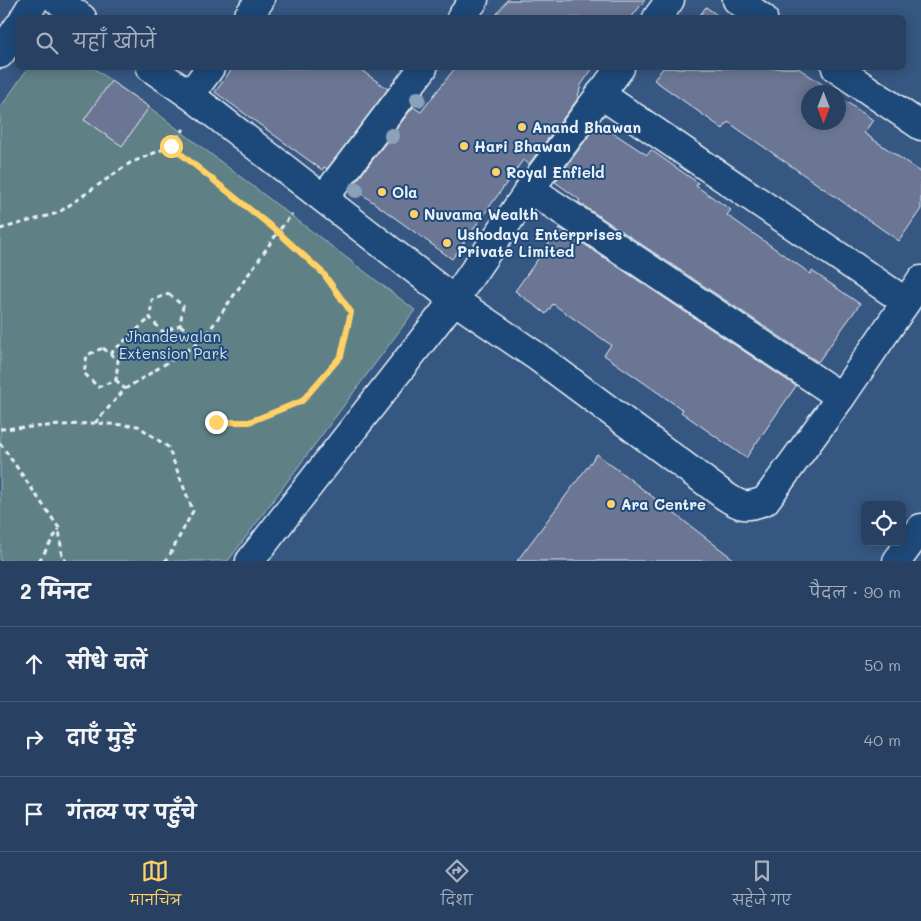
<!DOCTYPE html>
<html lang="hi">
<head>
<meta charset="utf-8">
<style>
	body { margin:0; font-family:Mali,"Playpen Sans Deva",sans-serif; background:#304868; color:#f1f3f6 }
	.controls { position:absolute; right:15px; bottom:15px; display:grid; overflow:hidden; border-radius:8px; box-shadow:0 2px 12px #0003 }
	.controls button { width:45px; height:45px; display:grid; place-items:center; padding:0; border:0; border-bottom:1px solid #445a77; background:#284162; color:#f1f3f6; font:25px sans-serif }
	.compass { position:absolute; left:801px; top:85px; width:45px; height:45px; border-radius:50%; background:#284162; box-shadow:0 2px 12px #0003; rotate:180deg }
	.stop { position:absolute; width:15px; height:15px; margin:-11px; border:4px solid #ffd166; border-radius:50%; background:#fff }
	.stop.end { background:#ffd166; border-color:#fff; box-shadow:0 1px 5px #0008 }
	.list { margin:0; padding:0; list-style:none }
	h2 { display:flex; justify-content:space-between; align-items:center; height:65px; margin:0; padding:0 20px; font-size:21px }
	h2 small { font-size:16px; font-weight:400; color:#a5afbe }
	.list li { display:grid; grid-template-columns:32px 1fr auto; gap:15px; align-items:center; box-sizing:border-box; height:75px; padding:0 20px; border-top:1px solid #445a77 }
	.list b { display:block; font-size:19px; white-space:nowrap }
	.list em { font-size:16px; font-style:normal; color:#a5afbe }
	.icon { flex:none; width:28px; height:28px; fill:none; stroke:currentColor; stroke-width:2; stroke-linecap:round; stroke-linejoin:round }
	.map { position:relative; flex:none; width:921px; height:561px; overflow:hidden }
	.search { position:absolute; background:#284162; box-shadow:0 2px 12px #0003; left:15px; right:15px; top:15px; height:55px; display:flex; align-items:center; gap:12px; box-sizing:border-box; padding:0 18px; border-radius:8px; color:#a5afbe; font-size:19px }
	.sheet { height:290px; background:#284162 }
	nav { display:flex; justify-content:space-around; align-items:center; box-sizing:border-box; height:70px; border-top:1px solid #445a77; background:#284162; font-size:14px; color:#a5afbe }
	nav a { display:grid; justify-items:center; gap:2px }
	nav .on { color:#ffd166 }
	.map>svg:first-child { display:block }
	.green { fill:#5e8186; stroke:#a3b9bf }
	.building { fill:#6b7693; stroke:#e8f1f8 }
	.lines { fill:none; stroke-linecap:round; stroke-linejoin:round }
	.street-casing { stroke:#e8f1f8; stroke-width:31 }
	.path { stroke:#e8f1f8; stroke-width:3; stroke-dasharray:5 4; stroke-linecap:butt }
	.street { stroke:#1f4a7a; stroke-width:28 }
	.tree { fill:#8ca2ba }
	.route { stroke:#ffd166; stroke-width:6 }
	.poi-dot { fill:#ffd166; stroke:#1f4a7a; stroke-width:2 }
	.labels { text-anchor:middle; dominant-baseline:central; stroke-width:4; stroke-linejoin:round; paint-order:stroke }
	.poi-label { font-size:15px; font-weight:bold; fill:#e8f1f8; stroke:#1f4a7a; text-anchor:start }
	.park-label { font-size:15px; fill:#d3e0e7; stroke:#1f4a7a }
</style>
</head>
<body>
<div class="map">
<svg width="921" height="561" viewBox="0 0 921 561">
	<rect width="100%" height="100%" fill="#365782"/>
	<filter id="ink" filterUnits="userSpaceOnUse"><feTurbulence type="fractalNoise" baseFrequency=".02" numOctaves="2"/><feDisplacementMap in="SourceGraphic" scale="10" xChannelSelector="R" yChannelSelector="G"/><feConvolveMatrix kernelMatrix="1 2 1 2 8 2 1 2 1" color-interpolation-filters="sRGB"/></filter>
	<g filter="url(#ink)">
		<polygon class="green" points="28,68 94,68 111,81 149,107 415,310 228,561 0,561 0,108"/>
		<g class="building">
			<polygon points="507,0 645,0 631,18 494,18"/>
			<polygon points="706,7 721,18 698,18"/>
			<polygon points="233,68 358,68 388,89 327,169 324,167 322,170 215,92"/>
			<polygon points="455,68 593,68 581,85 577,100 529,164 523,160 452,259 352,187 413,107 421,112"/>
			<polygon points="663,68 798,68 834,92 808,92 808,122 838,122 838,96 873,120 864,133 921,172 921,209 899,241 728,122 723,129 654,80"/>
			<polygon points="111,81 149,107 122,146 84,120"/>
			<polygon points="598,123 647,155 651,150 698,183 696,186 731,210 727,215 811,274 812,271 860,304 818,362 578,202 580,200 555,182"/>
			<polygon points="560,228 796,386 746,458 681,412 683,410 604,355 611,345 553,304 546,314 515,291"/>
			<polygon points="597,454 736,561 517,561"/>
		</g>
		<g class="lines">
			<defs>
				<g id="street">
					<polyline points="57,0 82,18"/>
					<polyline points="737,0 763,18"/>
					<polyline points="24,18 35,0"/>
					<polyline points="247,18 260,0"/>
					<polyline points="461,18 474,0"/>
					<polyline points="657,18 670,0"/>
					<polyline points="0,54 18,27"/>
					<path d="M151 68 190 95 454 300 539 358 725 496C743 508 745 507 765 501L841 397 921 280"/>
					<polyline points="836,68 921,126"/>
					<polyline points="600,94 906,302"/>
					<polyline points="190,95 210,68"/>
					<polyline points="530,189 841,397"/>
					<polyline points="324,198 423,68"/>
					<polyline points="250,561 454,300 530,189 620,68"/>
					<polyline points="897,561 921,528"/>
				</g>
			</defs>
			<use href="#street" class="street-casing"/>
			<g class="path">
				<polyline points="171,146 184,129"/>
				<polyline points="0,229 58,213 130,163 171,146 278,232 292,214"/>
				<polygon points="169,294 183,306 180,325 163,332 150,318 152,300"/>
				<polyline points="180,325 202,341"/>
				<polygon points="103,348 118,360 116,380 98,387 84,373 87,355"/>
				<polyline points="110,354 150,318"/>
				<polyline points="116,380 125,389"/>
				<polyline points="95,423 125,389 202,341 278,232 323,273 351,313 341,356 302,401 249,422 215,422"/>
				<polyline points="0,429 95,423 138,426 168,447 193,511 167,560 164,561"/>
				<polyline points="0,443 59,528 62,556 66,561"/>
				<polyline points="39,561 59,529"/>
			</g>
			<use href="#street" class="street"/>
		</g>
		<g class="tree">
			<circle cx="418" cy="99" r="8"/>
			<circle cx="392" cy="136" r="8"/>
			<circle cx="356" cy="190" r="8"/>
		</g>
	</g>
	<g class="lines" filter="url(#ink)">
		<polyline class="route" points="171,146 278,232 323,273 351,312 341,356 302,401 249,422 216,422"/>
	</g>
	<g class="poi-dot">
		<circle cx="522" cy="127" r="5"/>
		<circle cx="464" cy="146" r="5"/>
		<circle cx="496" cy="172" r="5"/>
		<circle cx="382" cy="192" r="5"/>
		<circle cx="414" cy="214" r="5"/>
		<circle cx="447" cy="243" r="5"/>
		<circle cx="611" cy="504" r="5"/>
	</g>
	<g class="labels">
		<g class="poi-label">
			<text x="532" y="127">Anand Bhawan</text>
			<text x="474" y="146">Hari Bhawan</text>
			<text x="506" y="172">Royal Enfield</text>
			<text x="392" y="192">Ola</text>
			<text x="424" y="214">Nuvama Wealth</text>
			<text x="457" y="234">Ushodaya Enterprises<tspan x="457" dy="17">Private Limited</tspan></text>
			<text x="621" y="504">Ara Centre</text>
		</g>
		<g class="park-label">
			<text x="173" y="336">Jhandewalan<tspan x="173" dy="17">Extension Park</tspan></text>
		</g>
	</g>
</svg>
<div class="controls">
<button><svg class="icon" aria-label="locate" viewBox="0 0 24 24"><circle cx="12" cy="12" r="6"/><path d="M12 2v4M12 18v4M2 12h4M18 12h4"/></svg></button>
</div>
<svg class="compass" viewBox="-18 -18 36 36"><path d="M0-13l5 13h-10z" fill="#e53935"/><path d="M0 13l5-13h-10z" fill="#a5afbe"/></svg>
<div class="stop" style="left:171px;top:146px"></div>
<div class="stop end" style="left:216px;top:422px"></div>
<div class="search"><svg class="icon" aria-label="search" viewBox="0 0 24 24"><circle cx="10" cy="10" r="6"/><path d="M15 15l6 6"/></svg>यहाँ खोजें</div>
</div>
<section class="sheet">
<h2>2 मिनट<small>पैदल · 90 m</small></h2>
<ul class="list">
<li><svg class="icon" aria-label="ahead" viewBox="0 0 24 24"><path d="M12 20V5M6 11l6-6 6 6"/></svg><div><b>सीधे चलें</b></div><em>50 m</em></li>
<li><svg class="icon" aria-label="right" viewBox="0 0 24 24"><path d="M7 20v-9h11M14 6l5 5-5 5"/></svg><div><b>दाएँ मुड़ें</b></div><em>40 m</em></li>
<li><svg class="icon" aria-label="arrive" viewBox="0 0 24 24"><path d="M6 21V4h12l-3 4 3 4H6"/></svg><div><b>गंतव्य पर पहुँचे</b></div></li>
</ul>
</section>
<nav>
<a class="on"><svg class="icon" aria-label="map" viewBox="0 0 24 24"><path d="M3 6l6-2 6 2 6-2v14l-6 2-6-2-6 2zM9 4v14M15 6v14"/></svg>मानचित्र</a>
<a><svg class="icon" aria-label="directions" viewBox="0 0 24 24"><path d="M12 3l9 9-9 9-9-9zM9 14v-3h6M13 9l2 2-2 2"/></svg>दिशा</a>
<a><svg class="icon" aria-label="saved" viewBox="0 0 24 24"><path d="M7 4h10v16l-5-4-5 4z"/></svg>सहेजे गए</a>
</nav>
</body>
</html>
